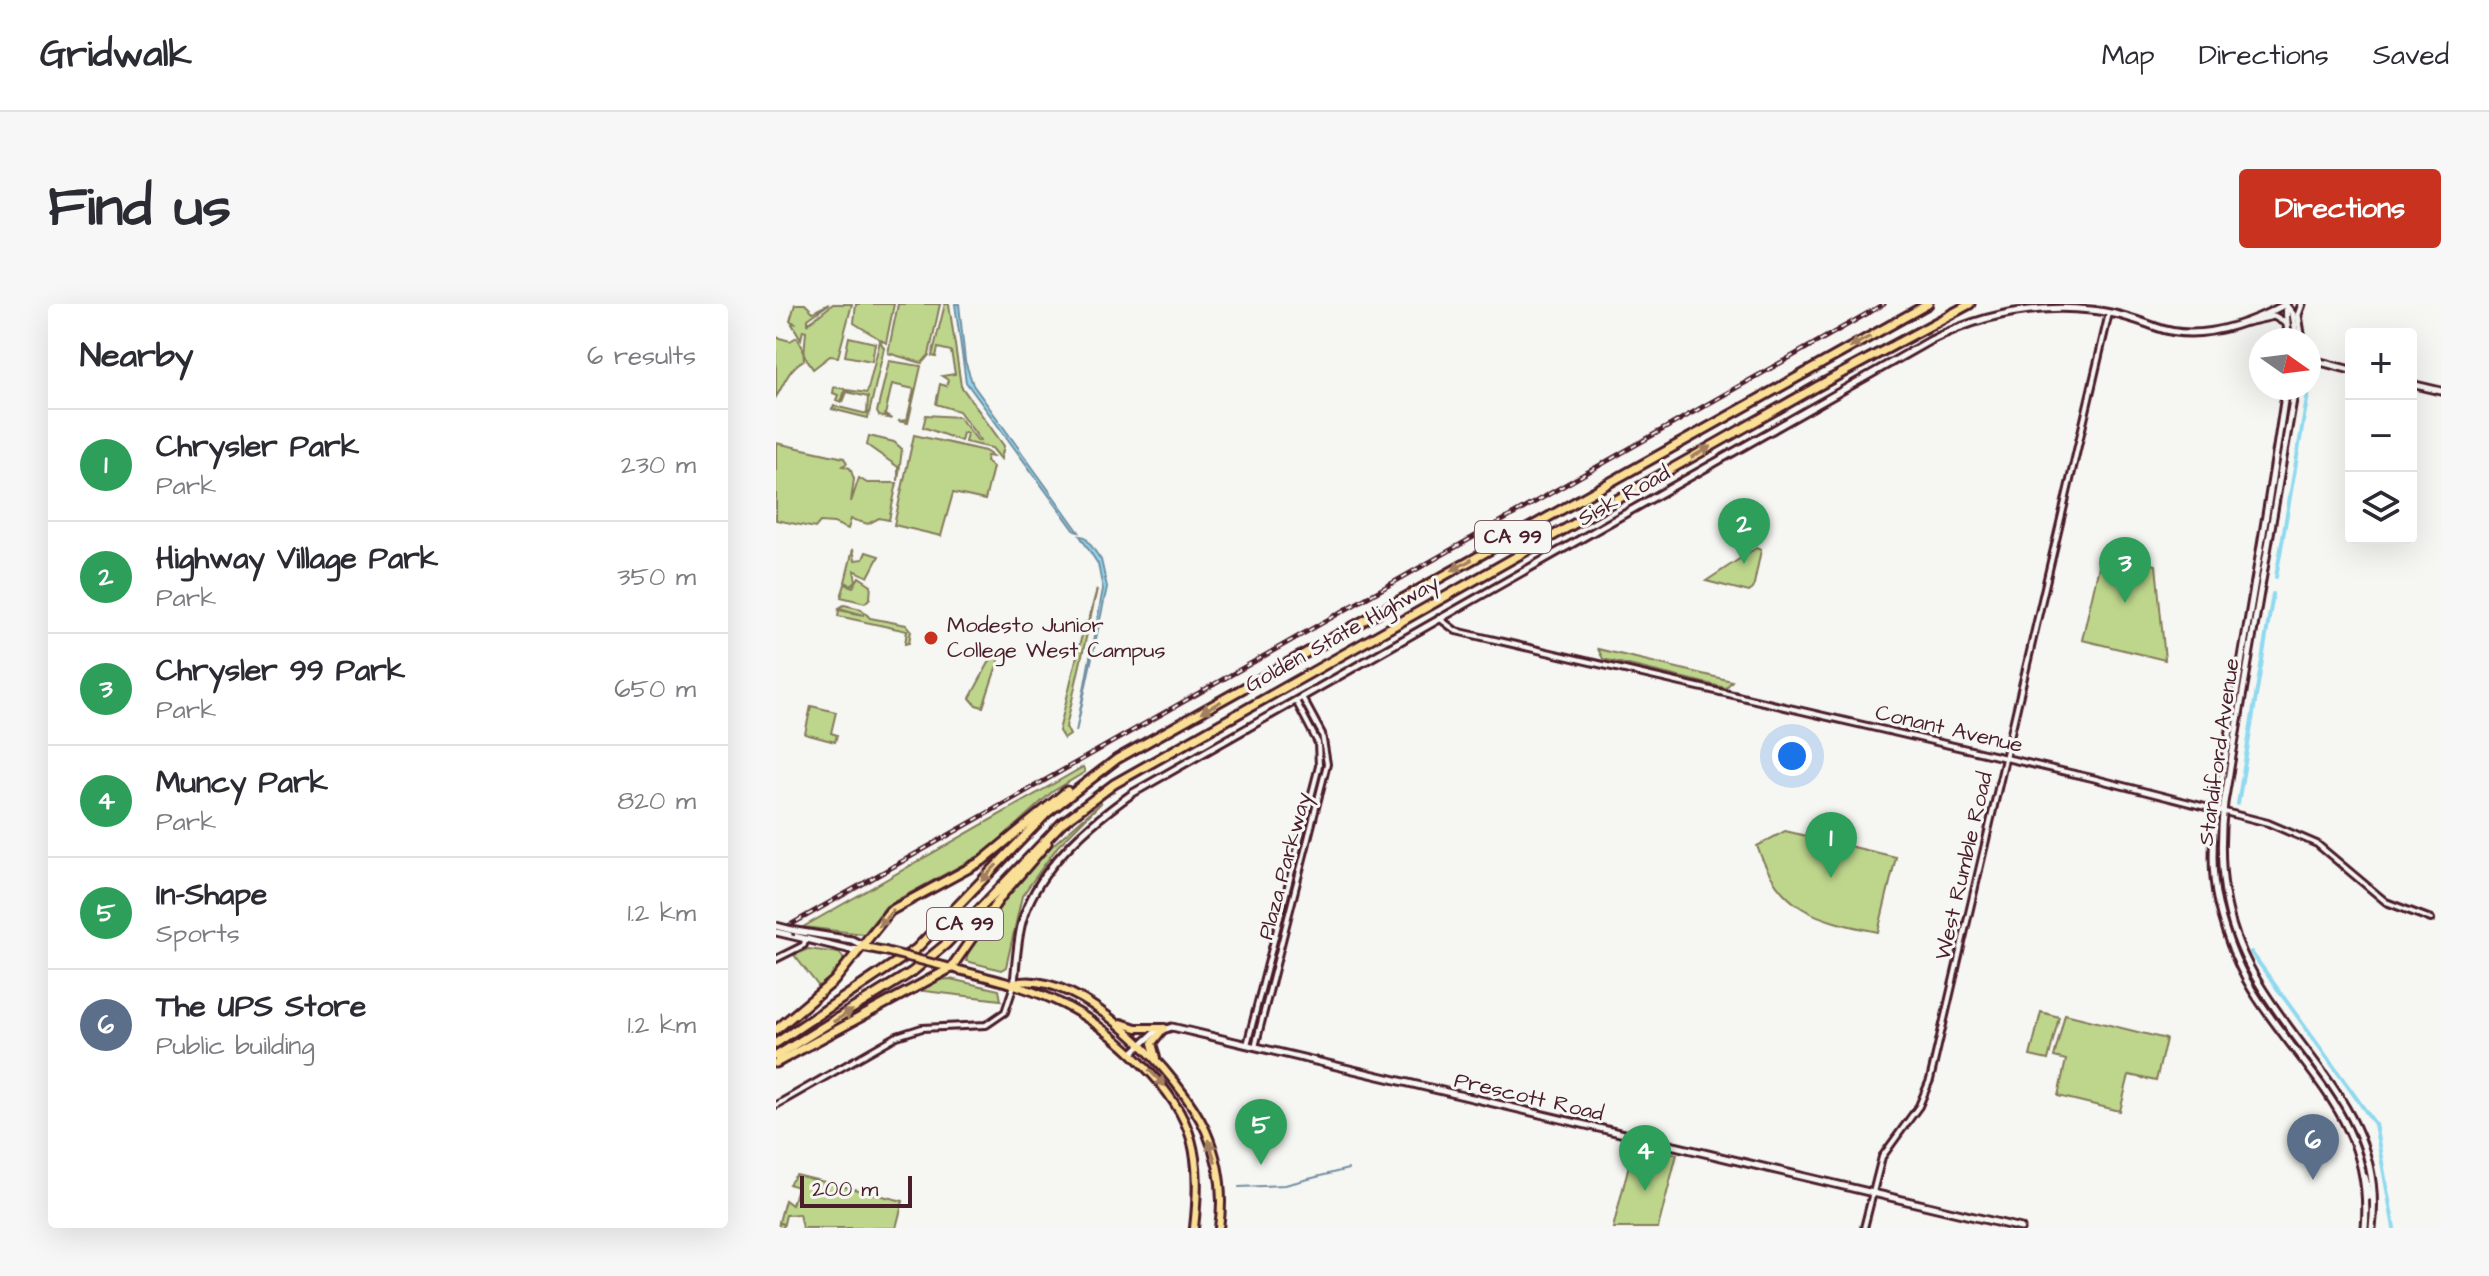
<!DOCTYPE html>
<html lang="en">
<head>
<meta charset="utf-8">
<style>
	body { margin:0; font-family:"Architects Daughter",sans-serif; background:#f7f7f7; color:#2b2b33 }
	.controls { position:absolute; right:24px; top:24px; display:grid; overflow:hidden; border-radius:8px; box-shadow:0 8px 32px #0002 }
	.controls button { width:72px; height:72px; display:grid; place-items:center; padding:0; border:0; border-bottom:2px solid #e1e1e2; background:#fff; color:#2b2b33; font:40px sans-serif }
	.compass { position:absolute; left:1473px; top:24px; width:72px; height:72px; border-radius:50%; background:#fff; box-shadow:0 8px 32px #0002; rotate:104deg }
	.scale { position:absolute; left:24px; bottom:20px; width:112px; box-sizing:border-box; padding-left:8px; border:4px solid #4a1f2b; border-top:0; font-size:22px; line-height:28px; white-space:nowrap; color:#4a1f2b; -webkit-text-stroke:6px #f6f6f2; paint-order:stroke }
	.you { position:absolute; left:1016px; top:452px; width:28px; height:28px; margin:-20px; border:6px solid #fff; border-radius:50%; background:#1a73e8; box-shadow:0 0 0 12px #1a73e833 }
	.badge { display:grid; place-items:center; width:52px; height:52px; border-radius:50%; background:#c8321e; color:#fff; font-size:26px; font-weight:700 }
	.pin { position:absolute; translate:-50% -66px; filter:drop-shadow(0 2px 4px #0008) }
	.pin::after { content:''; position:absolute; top:42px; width:28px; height:24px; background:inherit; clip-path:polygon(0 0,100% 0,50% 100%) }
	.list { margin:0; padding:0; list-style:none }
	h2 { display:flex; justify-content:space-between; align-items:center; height:104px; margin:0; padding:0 32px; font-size:34px }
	h2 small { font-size:26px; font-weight:400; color:#7c7c81 }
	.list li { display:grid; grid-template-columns:52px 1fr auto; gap:24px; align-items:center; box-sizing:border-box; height:112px; padding:0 32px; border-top:2px solid #e1e1e2 }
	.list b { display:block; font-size:30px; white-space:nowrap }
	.list p { margin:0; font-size:26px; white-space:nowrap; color:#7c7c81 }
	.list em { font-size:26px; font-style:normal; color:#7c7c81 }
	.icon { flex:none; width:44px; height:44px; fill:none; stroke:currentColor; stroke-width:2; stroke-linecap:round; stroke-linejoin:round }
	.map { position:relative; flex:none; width:1665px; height:924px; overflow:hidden; border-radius:8px }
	header { display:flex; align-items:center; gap:48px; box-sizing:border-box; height:112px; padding:0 40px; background:#fff; border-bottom:2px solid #e1e1e2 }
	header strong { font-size:38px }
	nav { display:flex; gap:44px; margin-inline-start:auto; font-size:28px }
	.intro { display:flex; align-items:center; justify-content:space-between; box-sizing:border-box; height:192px; padding:0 48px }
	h1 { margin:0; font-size:56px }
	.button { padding:20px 36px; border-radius:8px; background:#c8321e; color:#fff; font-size:28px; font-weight:700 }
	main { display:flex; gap:48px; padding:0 48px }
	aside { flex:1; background:#fff; border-radius:8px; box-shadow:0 8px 32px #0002 }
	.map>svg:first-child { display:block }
	.green { fill:#bdd68c; stroke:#847a5c; stroke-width:2 }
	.water { fill:#8fd9f0; stroke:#738fa1; stroke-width:2 }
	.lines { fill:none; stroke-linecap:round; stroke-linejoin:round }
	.stream { stroke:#738fa1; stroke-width:2 }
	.canal { stroke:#8fd9f0; stroke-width:4 }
	.tertiary-casing { stroke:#4a1f2b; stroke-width:10 }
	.secondary-casing { stroke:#4a1f2b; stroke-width:11 }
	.primary-casing { stroke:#4a1f2b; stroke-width:12 }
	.motorway-casing { stroke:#4a1f2b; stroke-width:13 }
	.tertiary { stroke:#f6f6f2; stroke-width:4 }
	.secondary { stroke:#f6f6f2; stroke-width:5 }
	.primary { stroke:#fadf96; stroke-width:6 }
	.motorway { stroke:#fadf96; stroke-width:7 }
	.rail-casing { stroke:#4a1f2b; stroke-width:5 }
	.rail { stroke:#f6f6f2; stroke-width:2; stroke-dasharray:6; stroke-linecap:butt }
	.secondary-bridge-casing { stroke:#4a1f2b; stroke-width:11; stroke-linecap:butt }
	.primary-bridge-casing { stroke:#4a1f2b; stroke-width:12; stroke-linecap:butt }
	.secondary-bridge { stroke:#f6f6f2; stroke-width:5 }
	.primary-bridge { stroke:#fadf96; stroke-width:6 }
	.oneway { fill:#a27f60 }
	.poi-dot { fill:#c8321e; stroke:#f6f6f2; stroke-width:3 }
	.labels { text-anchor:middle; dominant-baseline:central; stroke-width:6; stroke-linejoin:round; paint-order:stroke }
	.shield { fill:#f6f6f2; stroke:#7e6067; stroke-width:2 }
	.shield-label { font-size:20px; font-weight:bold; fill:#4a1f2b }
	.street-label { font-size:22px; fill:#4a1f2b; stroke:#f6f6f2 }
	.poi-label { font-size:22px; fill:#4a1f2b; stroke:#f6f6f2; text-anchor:start }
</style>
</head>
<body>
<header>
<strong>Gridwalk</strong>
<nav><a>Map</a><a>Directions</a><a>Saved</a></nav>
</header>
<div class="intro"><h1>Find us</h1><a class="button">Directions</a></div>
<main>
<aside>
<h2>Nearby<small>6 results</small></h2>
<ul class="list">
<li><span class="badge" style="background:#2e9e5b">1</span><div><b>Chrysler Park</b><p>Park</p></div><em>230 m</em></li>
<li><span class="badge" style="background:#2e9e5b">2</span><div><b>Highway Village Park</b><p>Park</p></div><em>350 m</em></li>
<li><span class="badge" style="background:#2e9e5b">3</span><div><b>Chrysler 99 Park</b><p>Park</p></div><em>650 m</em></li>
<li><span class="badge" style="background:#2e9e5b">4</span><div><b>Muncy Park</b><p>Park</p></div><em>820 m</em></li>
<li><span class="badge" style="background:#2e9e5b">5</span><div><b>In-Shape</b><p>Sports</p></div><em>1.2 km</em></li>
<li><span class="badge" style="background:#5c6f8a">6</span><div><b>The UPS Store</b><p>Public building</p></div><em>1.2 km</em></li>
</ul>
</aside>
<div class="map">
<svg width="1665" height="924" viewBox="0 0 1665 924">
	<rect width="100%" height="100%" fill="#f6f6f2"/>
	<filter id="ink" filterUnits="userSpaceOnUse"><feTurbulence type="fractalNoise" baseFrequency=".0125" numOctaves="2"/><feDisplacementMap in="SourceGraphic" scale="16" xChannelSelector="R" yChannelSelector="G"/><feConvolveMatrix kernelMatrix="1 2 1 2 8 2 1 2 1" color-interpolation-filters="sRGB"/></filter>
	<g filter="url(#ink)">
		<g class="green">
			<polygon points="19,0 29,0 37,8 53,0 32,15 32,20 57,0 76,0 62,53 54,52 37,65 28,51 30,27 27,26 25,35 16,20 19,19 14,17"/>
			<polygon points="80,0 118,0 110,39 78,19"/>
			<polygon points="122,0 164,0 153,51 146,59 112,49"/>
			<polygon points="169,0 173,0 185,82 228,142 225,155 216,144 189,138 191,129 187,129 185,137 147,123 150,111 183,113 202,137 204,136 183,107 160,100 164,80 170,82 172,76 166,72 179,70 175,47 162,44 160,53 156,52"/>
			<path d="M0 33 14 37 21 33 27 44 28 56C12 65 9 79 0 93Z"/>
			<polygon points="73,33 99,39 96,57 69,52"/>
			<polygon points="104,37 108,44 92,114 56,105 58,102 91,110 92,93 71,88 67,98 68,89 65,98 60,96 62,91 57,89 58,83 69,85 68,89 71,86 91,89"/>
			<polygon points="113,57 145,62 132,119 122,117 131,116 138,85 116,80 109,111 116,115 103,112 101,108"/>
			<polygon points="138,131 209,147 218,153 211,152 210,157 217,163 209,196 177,189 165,232 118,221"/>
			<polygon points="93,132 118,138 126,145 122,177 122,163 91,141"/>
			<polygon points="0,139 68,154 71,159 67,162 74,164 78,175 75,198 83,174 91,179 121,179 113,216 103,214 92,220 75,215 72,225 58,219 44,218 39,224 0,216"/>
			<polygon points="980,244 985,246 977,285 973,288 930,277"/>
			<polygon points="77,245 79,256 87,255 90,248 103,252 92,273 78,266 80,277 75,281 69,278"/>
			<polygon points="1326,249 1380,261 1389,356 1306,336"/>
			<polygon points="83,273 95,281 94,294 89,299 65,293 69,280 77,283"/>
			<polygon points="321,285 290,423 294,431 288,435 283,427 309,318 312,318"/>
			<polygon points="68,301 85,305 94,314 130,321 135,327 133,339 129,340 131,327 62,312 63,306 88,311 63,304"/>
			<polygon points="822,345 956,377 950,384 827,355"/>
			<polygon points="217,351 224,352 207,403 200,401 194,394"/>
			<polygon points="35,402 60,408 55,429 61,431 59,438 29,430"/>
			<polygon points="307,463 309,468 276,488 210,548 110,602 88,630 27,623"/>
			<polygon points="326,498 282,542 246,592 230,663 225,666 190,657 193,643 262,554"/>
			<path d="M1009 527 1120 553 1102 628C1038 615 1005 607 981 542Z"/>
			<polygon points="32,645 63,649 67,653 67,662 44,684 18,651"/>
			<polygon points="174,675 223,686 225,696 139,686 160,676"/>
			<polygon points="1265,708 1283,713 1272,756 1254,752"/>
			<polygon points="1289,710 1390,735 1380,777 1353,771 1344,807 1282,792 1290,756 1278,753"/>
			<polygon points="858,841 901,850 882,924 837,924"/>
			<polygon points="20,871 127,897 120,924 26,924 23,910 10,911 7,924 2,924 3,919 7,920 3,918 9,896 16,901 21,883 13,880"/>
		</g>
		<g class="water">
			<polygon points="179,0 183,0 189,57 197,81 303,228 299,227 190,78"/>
			<polygon points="304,232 309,233 325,256 331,283 300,428 327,285 322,260"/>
		</g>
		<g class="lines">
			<polyline class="stream" points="463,883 509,881 572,865"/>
			<g class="canal">
				<polyline points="1533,82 1537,67"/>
				<polyline points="1500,273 1533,84"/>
				<polyline points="1462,500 1497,290"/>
				<polyline points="1475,648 1599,820 1618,924"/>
			</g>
			<defs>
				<g id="tertiary">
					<polyline points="663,314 680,327 1316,474 1492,519 1541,540 1610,598 1655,615"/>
					<polyline points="0,655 28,641 29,635"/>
					<polyline points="471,741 543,462 542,439 520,397"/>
					<polyline points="479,743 551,460 546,430 526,393"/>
					<polyline points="0,801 121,732 146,724 210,721 229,708 238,681"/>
					<polyline points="1088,924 1106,853 1143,802 1154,776 1333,9"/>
				</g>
				<g id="secondary">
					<polyline points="1509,0 1517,10 1521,36"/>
					<polyline points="1526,0 1522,11 1526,36"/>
					<polyline points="1510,2 1512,36"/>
					<polyline points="1471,18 1498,12 1510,19"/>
					<polyline points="1533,55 1575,66"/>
					<polyline points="1635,80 1665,87"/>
					<path d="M1510 84C1494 194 1474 304 1456 414 1447 475 1428 538 1442 600 1450 633 1463 667 1482 695 1533 773 1598 820 1589 924"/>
					<path d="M1519 84 1448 499C1441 560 1447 617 1478 671 1526 757 1610 813 1596 924"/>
					<polyline points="20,627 76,636 88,642"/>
					<polyline points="13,631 76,646 84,644"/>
					<path d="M238 679C240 659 241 637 246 618 261 564 313 520 357 489L1155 36C1205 11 1260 0 1315 6 1338 8 1359 15 1380 23 1422 39 1474 19 1510 0"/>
					<polyline points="356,749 378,729 396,723 1245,924"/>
					<polyline points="1589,873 1594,893"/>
				</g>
				<g id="primary">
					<polyline points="88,643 109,647"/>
					<path d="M163 661C251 683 303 694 368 762 419 813 426 853 418 924"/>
					<path d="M239 679C305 664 406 773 430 827 443 857 448 891 443 924"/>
					<polyline points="345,719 360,724 388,724"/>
					<polyline points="380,754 376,739 388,724"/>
				</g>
				<g id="motorway">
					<polyline points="0,726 58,677 114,607 206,557 291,487"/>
					<polyline points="0,739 140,645 271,509 341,455 1152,0"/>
					<polyline points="0,752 136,668 170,640 286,519 338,480 1042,82 1194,0"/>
					<polyline points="0,759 175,664 226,591 271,539"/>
				</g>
			</defs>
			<use href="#tertiary" class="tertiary-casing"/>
			<use href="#secondary" class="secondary-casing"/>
			<use href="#primary" class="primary-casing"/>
			<use href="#motorway" class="motorway-casing"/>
			<use href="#tertiary" class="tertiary"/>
			<use href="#secondary" class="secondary"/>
			<use href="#primary" class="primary"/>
			<use href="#motorway" class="motorway"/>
			<defs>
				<polyline id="rail" points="0,629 1108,0"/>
			</defs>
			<use href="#rail" class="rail-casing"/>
			<use href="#rail" class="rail"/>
			<defs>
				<g id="secondary-bridge">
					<polyline points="0,622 20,627"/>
					<polyline points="0,628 13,631"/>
				</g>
				<polyline id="primary-bridge" points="109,647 163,661"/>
			</defs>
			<use href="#secondary-bridge" class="secondary-bridge-casing"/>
			<use href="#primary-bridge" class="primary-bridge-casing"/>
			<use href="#secondary-bridge" class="secondary-bridge"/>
			<use href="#primary-bridge" class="primary-bridge"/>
		</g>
		<defs><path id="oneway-solid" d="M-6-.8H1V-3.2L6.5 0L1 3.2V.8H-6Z" transform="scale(2)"/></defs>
		<g class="oneway">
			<use href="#oneway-solid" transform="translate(1084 38) rotate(151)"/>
			<use href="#oneway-solid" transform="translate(925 148) rotate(-30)"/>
			<use href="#oneway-solid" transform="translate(686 261) rotate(151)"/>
			<use href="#oneway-solid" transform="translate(435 403) rotate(151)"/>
			<use href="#oneway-solid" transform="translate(213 569) rotate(133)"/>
			<use href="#oneway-solid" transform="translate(110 614) rotate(131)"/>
			<use href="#oneway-solid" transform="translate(67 712) rotate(-31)"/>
			<use href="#oneway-solid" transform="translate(381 774) rotate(46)"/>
			<use href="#oneway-solid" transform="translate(436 847) rotate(-107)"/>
		</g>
	</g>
	<circle class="poi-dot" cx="155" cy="334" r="8"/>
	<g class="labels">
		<g class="shield">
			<rect x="699" y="217" width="76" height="32" rx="6"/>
			<rect x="151" y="604" width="76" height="32" rx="6"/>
		</g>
		<g class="shield-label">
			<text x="737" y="233">CA 99</text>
			<text x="189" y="620">CA 99</text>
		</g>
		<g class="street-label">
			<text transform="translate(848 192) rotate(-29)">Sisk Road</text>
			<text transform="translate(566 330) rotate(-29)">Golden State Highway</text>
			<text transform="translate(1173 425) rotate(13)">Conant Avenue</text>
			<text transform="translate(1443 448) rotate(-82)">Standiford Avenue</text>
			<text transform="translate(509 562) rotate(-75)">Plaza Parkway</text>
			<text transform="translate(1188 562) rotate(-77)">West Rumble Road</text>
			<text transform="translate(753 793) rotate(13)">Prescott Road</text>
		</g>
		<g class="poi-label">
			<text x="171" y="321">Modesto Junior<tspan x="171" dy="25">College West Campus</tspan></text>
		</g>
	</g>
</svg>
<div class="controls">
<button>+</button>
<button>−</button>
<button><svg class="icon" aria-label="layers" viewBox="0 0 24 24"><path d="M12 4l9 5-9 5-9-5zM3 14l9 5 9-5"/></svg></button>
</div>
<svg class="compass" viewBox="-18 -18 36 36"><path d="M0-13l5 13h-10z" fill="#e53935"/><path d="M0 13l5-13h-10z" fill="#7c7c81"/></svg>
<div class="scale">200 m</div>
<div class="you"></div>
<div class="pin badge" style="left:1055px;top:574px;background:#2e9e5b">1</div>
<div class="pin badge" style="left:968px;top:260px;background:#2e9e5b">2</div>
<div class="pin badge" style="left:1349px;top:299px;background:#2e9e5b">3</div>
<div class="pin badge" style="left:869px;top:887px;background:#2e9e5b">4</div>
<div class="pin badge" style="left:485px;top:861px;background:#2e9e5b">5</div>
<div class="pin badge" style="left:1537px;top:876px;background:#5c6f8a">6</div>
</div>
</main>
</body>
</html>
